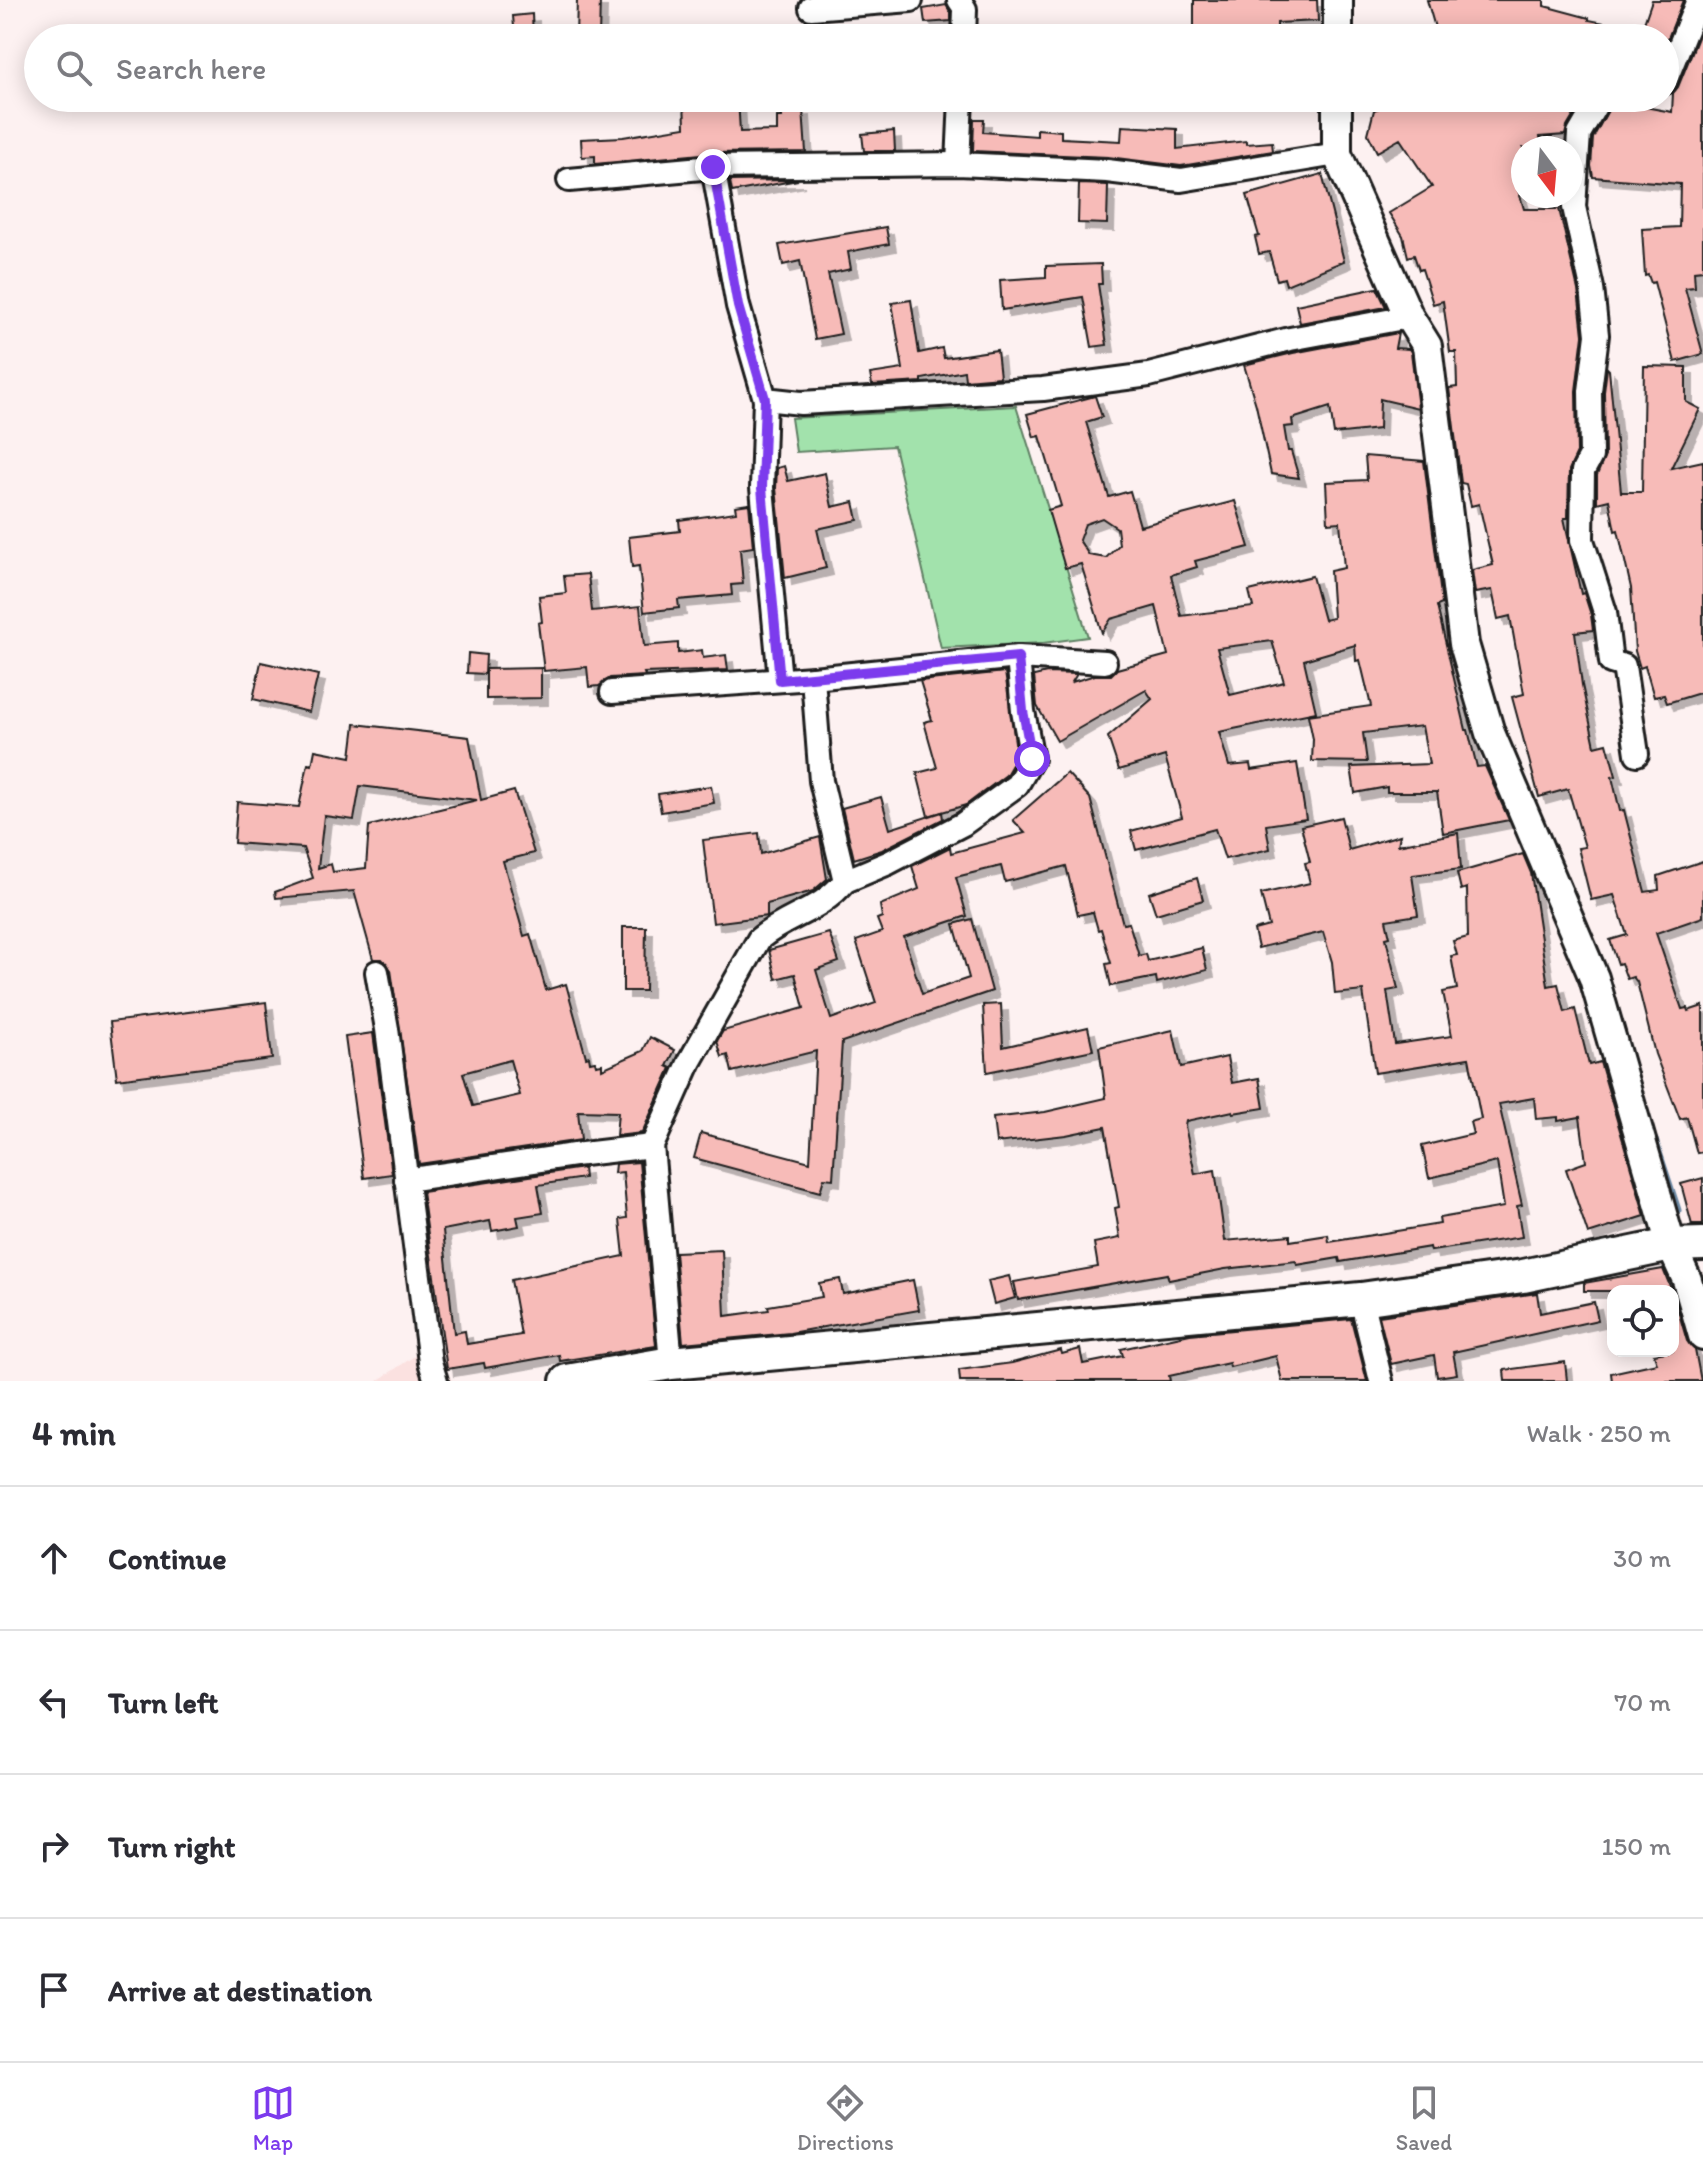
<!DOCTYPE html>
<html lang="en">
<head>
<meta charset="utf-8">
<style>
	body { margin:0; font-family:Itim,sans-serif; background:#f7f7f7; color:#2b2b33 }
	.controls { position:absolute; right:24px; bottom:24px; display:grid; overflow:hidden; border-radius:16px; box-shadow:0 4px 20px #0003 }
	.controls button { width:72px; height:72px; display:grid; place-items:center; padding:0; border:0; border-bottom:2px solid #e1e1e2; background:#fff; color:#2b2b33; font:40px sans-serif }
	.compass { position:absolute; left:1511px; top:136px; width:72px; height:72px; border-radius:50%; background:#fff; box-shadow:0 4px 20px #0003; rotate:164deg }
	.stop { position:absolute; width:24px; height:24px; margin:-18px; border:6px solid #7c3aed; border-radius:50%; background:#fff }
	.stop.end { background:#7c3aed; border-color:#fff; box-shadow:0 2px 8px #0008 }
	.list { margin:0; padding:0; list-style:none }
	h2 { display:flex; justify-content:space-between; align-items:center; height:104px; margin:0; padding:0 32px; font-size:34px }
	h2 small { font-size:26px; font-weight:400; color:#7c7c81 }
	.list li { display:grid; grid-template-columns:52px 1fr auto; gap:24px; align-items:center; box-sizing:border-box; height:144px; padding:0 32px; border-top:2px solid #e1e1e2 }
	.list b { display:block; font-size:30px; white-space:nowrap }
	.list em { font-size:26px; font-style:normal; color:#7c7c81 }
	.icon { flex:none; width:44px; height:44px; fill:none; stroke:currentColor; stroke-width:2; stroke-linecap:round; stroke-linejoin:round }
	.map { position:relative; flex:none; width:1703px; height:1381px; overflow:hidden }
	.search { position:absolute; background:#fff; box-shadow:0 4px 20px #0003; left:24px; right:24px; top:24px; height:88px; display:flex; align-items:center; gap:20px; box-sizing:border-box; padding:0 28px; border-radius:44px; color:#7c7c81; font-size:30px }
	.sheet { height:680px; background:#fff }
	nav { display:flex; justify-content:space-around; align-items:center; box-sizing:border-box; height:112px; border-top:2px solid #e1e1e2; background:#fff; font-size:22px; color:#7c7c81 }
	nav a { display:grid; justify-items:center; gap:4px }
	nav .on { color:#7c3aed }
	.map>svg:first-child { display:block }
	.built { fill:#fbe1e0 }
	.green { fill:#a2e2ac; stroke:#5f7f64; stroke-width:2 }
	.lines { fill:none; stroke-linecap:round; stroke-linejoin:round }
	.stream { stroke:#6c89a4; stroke-width:7 }
	.building { fill:#f7bbb8; stroke:#1c1c1c; stroke-width:2; fill-rule:evenodd; filter:url(#shadow) }
	.minor-casing { stroke:#1c1c1c; stroke-width:28 }
	.tertiary-casing { stroke:#1c1c1c; stroke-width:34 }
	.secondary-casing { stroke:#1c1c1c; stroke-width:38 }
	.minor { stroke:#fff; stroke-width:22 }
	.tertiary { stroke:#fff; stroke-width:28 }
	.secondary { stroke:#fff; stroke-width:32 }
	.route { stroke:#7c3aed; stroke-width:10 }
</style>
</head>
<body>
<div class="map">
<svg width="1703" height="1381" viewBox="0 0 1703 1381">
	<defs>
		<filter id="shadow"><feDropShadow dx="7" dy="7" stdDeviation="0" flood-color="#0004"/></filter>
	</defs>
	<rect width="100%" height="100%" fill="#fdf1f1"/>
	<filter id="ink" filterUnits="userSpaceOnUse"><feTurbulence type="fractalNoise" baseFrequency=".0125" numOctaves="2"/><feDisplacementMap in="SourceGraphic" scale="16" xChannelSelector="R" yChannelSelector="G"/><feConvolveMatrix kernelMatrix="1 2 1 2 8 2 1 2 1" color-interpolation-filters="sRGB"/></filter>
	<g filter="url(#ink)">
		<polygon class="built" points="431,1345 452,1381 377,1381"/>
		<polygon class="green" points="1016,406 1088,637 1043,643 941,648 894,446 796,452 791,418"/>
		<g class="lines">
			<polyline class="stream" points="1655,1140 1678,1210"/>
		</g>
		<g class="building">
			<polygon points="577,0 600,0 599,38 576,38"/>
			<polygon points="1194,0 1317,0 1318,21 1277,23 1277,33 1226,38 1194,38"/>
			<polygon points="1427,0 1544,0 1544,6 1589,18 1589,20 1634,29 1633,38 1438,38"/>
			<polygon points="1652,0 1683,0 1668,38 1639,38"/>
			<polygon points="946,5 951,13 951,21 925,23 923,9"/>
			<polygon points="532,14 533,38 515,38 513,16"/>
			<polygon points="1703,25 1703,270 1694,271 1695,287 1685,288 1703,354 1675,362 1654,282 1651,283 1648,275 1645,276 1642,229 1679,227 1680,184 1593,177 1591,166 1593,138 1613,101 1672,112 1673,93 1678,87"/>
			<polygon points="684,98 738,98 740,132 777,131 777,117 782,117 781,110 803,109 806,152 712,153 595,164 595,156 582,157 581,139 623,137 685,127"/>
			<polygon points="1404,98 1584,98 1567,127 1565,135 1540,137 1542,148 1523,148 1523,170 1513,172 1524,209 1559,209 1578,290 1583,335 1576,391 1577,453 1569,470 1568,518 1564,518 1581,594 1584,593 1591,615 1593,630 1575,632 1582,685 1595,746 1607,743 1616,776 1612,777 1620,811 1624,810 1645,892 1659,890 1658,876 1703,861 1703,917 1656,933 1682,1009 1687,1008 1688,1011 1703,1006 1703,1152 1697,1153 1687,1117 1680,1119 1655,1054 1637,982 1633,977 1627,979 1621,963 1618,964 1610,940 1627,935 1614,895 1591,900 1578,848 1585,847 1568,789 1539,797 1512,697 1524,694 1510,616 1498,619 1492,590 1475,593 1472,570 1493,565 1479,504 1471,506 1466,484 1461,483 1449,388 1457,387 1456,352 1450,352 1443,301 1433,304 1422,269 1419,270 1414,255 1408,257 1403,236 1389,213 1432,187 1400,139 1377,152 1368,134 1374,110"/>
			<polygon points="974,119 984,119 983,132 1037,136 1037,129 1061,131 1061,138 1121,141 1122,126 1177,129 1177,149 1246,141 1247,144 1272,142 1273,151 1181,166 1108,157 973,151"/>
			<polygon points="894,131 895,151 864,151 862,134"/>
			<polygon points="1322,174 1344,261 1286,285 1284,278 1277,280 1269,252 1259,254 1255,237 1259,236 1247,195"/>
			<polygon points="798,180 732,192 730,181"/>
			<polygon points="1079,184 1108,185 1107,224 1078,223"/>
			<polygon points="886,227 889,244 848,252 851,269 828,274 841,334 815,339 800,261 783,265 779,245"/>
			<polygon points="1101,264 1102,284 1098,284 1107,345 1092,347 1083,297 1002,310 1000,280 1046,277 1046,266"/>
			<polygon points="1377,288 1386,307 1300,323 1296,305"/>
			<polygon points="911,300 919,353 942,348 944,358 997,350 1000,377 965,380 964,371 922,379 922,382 872,385 870,374 903,369 892,303"/>
			<polygon points="1398,333 1395,348 1409,349 1411,352 1418,408 1380,399 1379,429 1334,434 1330,407 1292,419 1293,426 1284,427 1288,451 1291,451 1299,478 1271,474 1256,405 1244,365 1293,353"/>
			<polygon points="1644,366 1686,367 1686,402 1700,409 1671,468 1703,461 1703,692 1667,703 1664,695 1654,697 1645,666 1640,668 1635,651 1631,588 1618,530 1615,531 1609,500 1597,503 1597,475 1605,456 1604,392 1607,368 1609,370 1621,492 1642,492"/>
			<path d="M1095 396 1102 417 1086 422 1109 497 1130 491 1140 526 1235 501 1249 547 1195 561 1197 567 1171 575 1181 616 1253 607 1249 591 1312 576 1324 620 1333 618 1330 571 1344 568 1340 522 1328 523 1326 482 1367 480 1365 456 1424 461 1442 604 1437 606 1466 730H1468L1477 767 1485 766 1509 820 1443 833 1437 792H1387V787L1355 793 1351 767 1429 764 1422 726 1363 733 1367 762 1312 761 1313 739 1308 715 1371 706 1360 660 1356 661 1355 645 1304 660 1316 712 1219 732 1229 766 1250 764 1251 770 1297 763 1306 819 1266 825 1270 849 1225 859 1215 829 1136 850 1131 831 1182 817 1165 756 1119 770 1108 737 1152 699 1146 690 1057 741 1037 706 1034 676 1047 673 1077 674 1072 682 1095 675H1111L1117 669 1168 655 1156 606 1111 619 1102 633 1081 564 1065 568 1048 510 1061 506 1040 436 1034 437 1027 414ZM1102 518 1117 528 1119 545 1106 558 1089 555 1079 540 1085 524ZM1272 641 1284 682 1230 695 1217 648Z"/>
			<polygon points="784,466 788,481 825,473 832,507 854,502 858,520 817,529 826,568 785,578 776,488 777,468"/>
			<polygon points="749,504 753,547 740,549 743,584 731,585 732,595 678,600 679,608 644,612 639,566 632,567 629,537 680,531 679,520 736,512 735,506"/>
			<polygon points="588,574 592,611 640,606 644,646 678,643 678,653 702,650 703,658 726,655 728,670 644,673 645,676 610,678 599,686 589,687 587,667 544,671 538,623 542,622 539,596 566,593 564,576"/>
			<polygon points="468,653 486,655 485,674 467,673"/>
			<polygon points="261,662 318,675 309,712 253,699"/>
			<polygon points="541,668 541,698 486,699 486,669"/>
			<polygon points="1005,672 1017,756 1006,775 966,805 928,816 917,773 937,768 924,722 932,720 920,681"/>
			<path d="M355 724 469 737 481 800 514 791 534 853 503 861 524 936 530 934 546 990 566 984 586 1057 589 1056 590 1062 595 1061 596 1065 602 1064V1069L643 1051 650 1037 675 1050 667 1066 671 1068 642 1133 616 1136 618 1112 578 1111 581 1140 419 1164 391 970 382 959H373L354 891 276 898 275 892 313 878 303 848 234 843 237 802 299 807 308 764 312 765 315 750 351 757ZM360 786 477 800 369 826 366 868 333 872 331 864 318 868 324 816 354 820ZM510 1060 520 1095 473 1106 463 1073Z"/>
			<polygon points="1067,773 1090,798 1123,924 1129,923 1139,956 1146,954 1148,961 1202,948 1207,970 1157,983 1156,977 1111,986 1106,964 1111,963 1101,929 1098,930 1093,912 1078,915 1066,866 1005,882 1001,866 956,877 967,916 904,937 922,994 969,978 954,924 972,919 992,991 842,1042 833,1179 824,1178 820,1192 694,1158 701,1133 810,1162 816,1051 732,1072 728,1055 722,1057 717,1041 723,1031 804,1008 795,974 776,979 769,950 829,933 839,962 816,970 831,1019 876,1003 856,941 882,932 877,919 882,917 880,905 919,889 912,866 950,847 951,853 1025,833 1013,820"/>
			<polygon points="711,786 714,803 661,812 658,794"/>
			<polygon points="881,797 890,829 942,812 943,819 882,850 854,859 842,808"/>
			<polygon points="1341,817 1349,850 1400,835 1398,845 1458,833 1461,869 1412,875 1418,915 1386,920 1390,937 1386,938 1398,989 1387,991 1395,1044 1452,1036 1443,992 1457,989 1451,956 1457,955 1453,941 1468,937 1467,888 1461,890 1457,873 1523,854 1531,873 1548,986 1558,984 1565,1012 1575,1009 1589,1065 1600,1062 1645,1216 1588,1234 1566,1169 1586,1162 1580,1117 1558,1121 1558,1117 1536,1119 1534,1098 1499,1104 1522,1205 1517,1206 1522,1237 1431,1251 1430,1247 1340,1262 1339,1258 1297,1265 1296,1261 1225,1269 1169,1280 1167,1274 1018,1300 1014,1282 1098,1267 1094,1243 1120,1238 1115,1208 1119,1207 1105,1127 1066,1135 996,1143 993,1118 1045,1112 1106,1098 1099,1047 1173,1030 1181,1067 1227,1057 1232,1083 1259,1078 1264,1108 1233,1113 1233,1111 1186,1121 1185,1126 1195,1174 1215,1170 1225,1241 1290,1235 1290,1241 1328,1235 1329,1242 1440,1224 1439,1218 1504,1207 1497,1162 1429,1178 1422,1146 1473,1134 1470,1122 1481,1119 1469,1058 1375,1073 1363,991 1335,994 1332,962 1323,932 1258,948 1254,930 1269,926 1261,894 1310,883 1305,863 1310,862 1301,826"/>
			<polygon points="759,833 761,854 820,837 827,879 813,891 767,904 767,916 713,923 703,840"/>
			<polygon points="1197,878 1203,900 1156,914 1149,893"/>
			<polygon points="623,927 646,927 645,991 623,991"/>
			<polygon points="266,1002 272,1059 117,1079 110,1022"/>
			<polygon points="1001,1004 1003,1047 1088,1027 1093,1050 987,1072 983,1005"/>
			<polygon points="373,1033 392,1174 364,1178 345,1037"/>
			<polygon points="639,1162 656,1346 560,1361 559,1355 485,1368 484,1363 447,1369 422,1192 583,1168 584,1178 538,1185 543,1213 517,1217 519,1226 492,1231 490,1221 443,1230 454,1333 465,1331 467,1344 521,1335 511,1280 624,1256 620,1219 627,1218 623,1172 614,1173 615,1164"/>
			<polygon points="1703,1178 1703,1225 1692,1225 1681,1184"/>
			<polygon points="722,1250 725,1316 769,1310 768,1306 822,1297 819,1283 840,1279 843,1294 913,1280 919,1310 790,1333 683,1343 675,1252"/>
			<polygon points="1663,1269 1672,1291 1584,1291 1584,1283"/>
			<polygon points="1009,1276 1015,1298 994,1304 988,1281"/>
			<polygon points="1537,1293 1540,1313 1594,1302 1598,1320 1453,1352 1457,1374 1437,1377 1434,1355 1391,1364 1379,1316"/>
			<polygon points="1673,1293 1687,1341 1695,1350 1701,1381 1612,1381 1611,1373 1657,1363 1654,1354 1673,1351"/>
			<polygon points="1351,1319 1367,1381 1282,1381 1276,1356 1230,1367 1229,1363 1169,1376 1170,1381 960,1381 959,1370 1012,1363 1061,1350 1062,1354 1080,1349 1083,1364 1123,1356 1121,1349 1190,1334"/>
			<polygon points="1565,1362 1567,1381 1505,1381 1504,1370"/>
		</g>
		<g class="lines">
			<defs>
				<g id="minor">
					<polyline points="959,0 965,9 964,38"/>
					<polyline points="811,8 911,0"/>
					<polyline points="1665,82 1698,0"/>
					<polyline points="1600,98 1579,134 1574,207 1592,288 1597,335 1590,391 1591,456 1583,471 1582,540 1605,612 1611,662 1624,666 1637,754"/>
					<polyline points="958,164 961,98"/>
					<polyline points="713,167 738,306 765,399 801,403 1043,389 1149,375 1290,339 1409,317"/>
					<polyline points="569,180 713,167 958,164 1107,171 1181,180 1337,154"/>
					<polyline points="765,399 762,488 780,680"/>
					<polyline points="612,692 813,678 1018,657 1105,662"/>
					<polyline points="845,881 888,863 963,824 1017,785 1032,759 1023,711 1018,657"/>
					<polyline points="377,972 387,1029 430,1362 436,1381"/>
					<polyline points="406,1180 574,1155 652,1146"/>
					<polyline points="1361,1299 1381,1381"/>
					<path d="M671 1363 652 1146 690 1061 759 939C789 914 820 912 845 881L821 781 813 678"/>
				</g>
				<g id="tertiary">
					<polyline points="1338,38 1338,0"/>
					<polyline points="1337,98 1337,154 1409,317 1427,346 1464,644 1490,733 1594,978 1671,1245 1687,1280 1703,1336"/>
				</g>
				<polyline id="secondary" points="567,1381 671,1363 1361,1299 1523,1276 1671,1245 1703,1244"/>
			</defs>
			<use href="#minor" class="minor-casing"/>
			<use href="#tertiary" class="tertiary-casing"/>
			<use href="#secondary" class="secondary-casing"/>
			<use href="#minor" class="minor"/>
			<use href="#tertiary" class="tertiary"/>
			<use href="#secondary" class="secondary"/>
		</g>
	</g>
	<g class="lines" filter="url(#ink)">
		<polyline class="route" points="713,167 738,306 765,399 762,488 780,680 1018,657 1023,711 1032,759"/>
	</g>
</svg>
<div class="controls">
<button><svg class="icon" aria-label="locate" viewBox="0 0 24 24"><circle cx="12" cy="12" r="6"/><path d="M12 2v4M12 18v4M2 12h4M18 12h4"/></svg></button>
</div>
<svg class="compass" viewBox="-18 -18 36 36"><path d="M0-13l5 13h-10z" fill="#e53935"/><path d="M0 13l5-13h-10z" fill="#7c7c81"/></svg>
<div class="stop" style="left:1032px;top:759px"></div>
<div class="stop end" style="left:713px;top:167px"></div>
<div class="search"><svg class="icon" aria-label="search" viewBox="0 0 24 24"><circle cx="10" cy="10" r="6"/><path d="M15 15l6 6"/></svg>Search here</div>
</div>
<section class="sheet">
<h2>4 min<small>Walk · 250 m</small></h2>
<ul class="list">
<li><svg class="icon" aria-label="ahead" viewBox="0 0 24 24"><path d="M12 20V5M6 11l6-6 6 6"/></svg><div><b>Continue</b></div><em>30 m</em></li>
<li><svg class="icon" aria-label="left" viewBox="0 0 24 24"><path d="M17 20v-9H6M10 6l-5 5 5 5"/></svg><div><b>Turn left</b></div><em>70 m</em></li>
<li><svg class="icon" aria-label="right" viewBox="0 0 24 24"><path d="M7 20v-9h11M14 6l5 5-5 5"/></svg><div><b>Turn right</b></div><em>150 m</em></li>
<li><svg class="icon" aria-label="arrive" viewBox="0 0 24 24"><path d="M6 21V4h12l-3 4 3 4H6"/></svg><div><b>Arrive at destination</b></div></li>
</ul>
</section>
<nav>
<a class="on"><svg class="icon" aria-label="map" viewBox="0 0 24 24"><path d="M3 6l6-2 6 2 6-2v14l-6 2-6-2-6 2zM9 4v14M15 6v14"/></svg>Map</a>
<a><svg class="icon" aria-label="directions" viewBox="0 0 24 24"><path d="M12 3l9 9-9 9-9-9zM9 14v-3h6M13 9l2 2-2 2"/></svg>Directions</a>
<a><svg class="icon" aria-label="saved" viewBox="0 0 24 24"><path d="M7 4h10v16l-5-4-5 4z"/></svg>Saved</a>
</nav>
</body>
</html>
